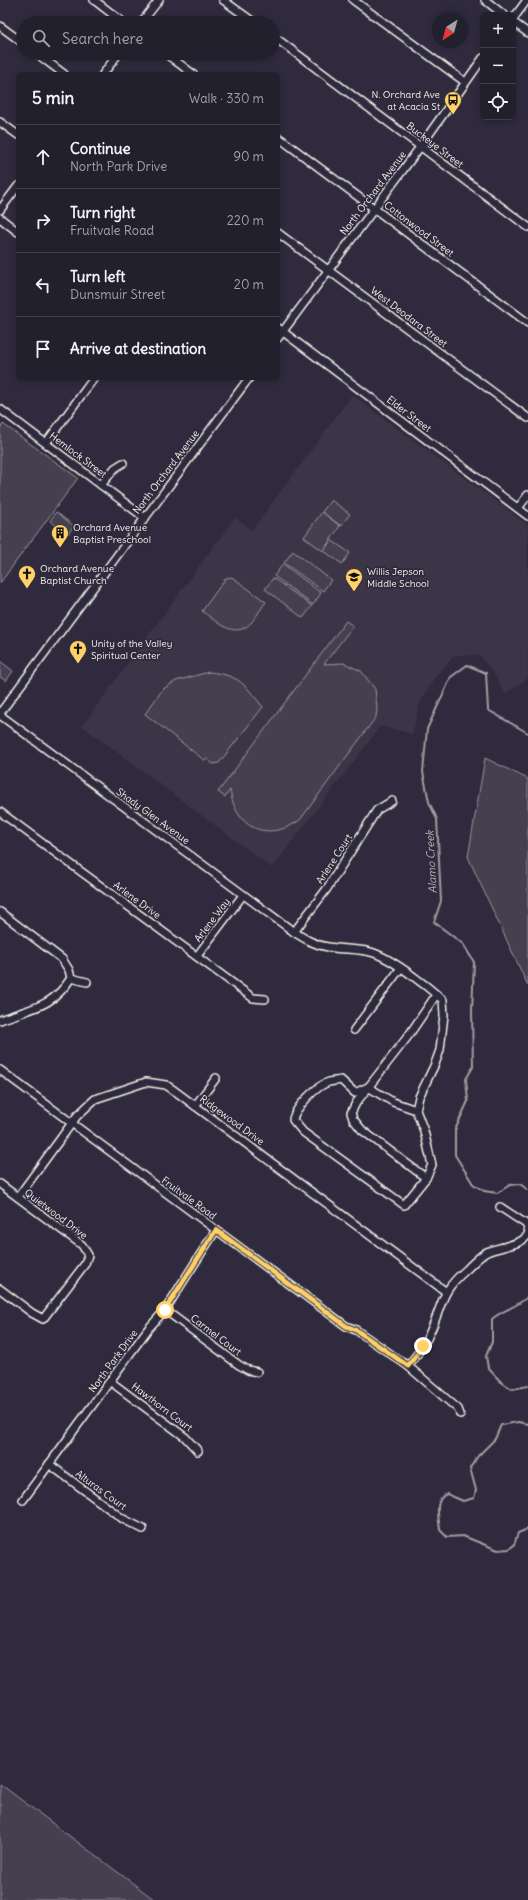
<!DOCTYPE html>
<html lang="en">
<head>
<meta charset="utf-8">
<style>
	body { margin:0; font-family:Delius,sans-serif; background:#2f2d3a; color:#f1f3f6 }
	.controls { position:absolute; right:12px; top:12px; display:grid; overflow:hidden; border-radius:6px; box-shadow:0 2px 6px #0003 }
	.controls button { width:36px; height:36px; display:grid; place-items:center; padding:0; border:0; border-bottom:1px solid #403e4a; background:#23202e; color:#f1f3f6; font:20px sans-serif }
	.compass { position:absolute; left:432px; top:12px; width:36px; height:36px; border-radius:50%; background:#23202e; box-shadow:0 2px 6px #0003; rotate:216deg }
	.stop { position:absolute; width:12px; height:12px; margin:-9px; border:3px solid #ffd166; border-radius:50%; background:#fff }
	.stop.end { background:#ffd166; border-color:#fff; box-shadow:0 1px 4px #0008 }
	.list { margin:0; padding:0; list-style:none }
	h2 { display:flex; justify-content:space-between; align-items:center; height:52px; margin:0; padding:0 16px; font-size:17px }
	h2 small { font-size:13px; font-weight:400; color:#a3a3aa }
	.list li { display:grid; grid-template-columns:26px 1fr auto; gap:12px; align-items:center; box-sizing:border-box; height:64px; padding:0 16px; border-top:1px solid #403e4a }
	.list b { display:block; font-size:15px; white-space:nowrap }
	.list p { margin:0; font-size:13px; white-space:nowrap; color:#a3a3aa }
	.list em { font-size:13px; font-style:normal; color:#a3a3aa }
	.icon { flex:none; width:22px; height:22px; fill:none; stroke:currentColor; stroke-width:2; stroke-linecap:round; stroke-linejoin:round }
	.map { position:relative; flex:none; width:528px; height:1900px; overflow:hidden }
	.search { position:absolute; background:#23202e; box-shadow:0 2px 6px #0003; left:16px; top:16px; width:264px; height:44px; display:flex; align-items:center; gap:10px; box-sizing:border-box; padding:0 14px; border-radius:22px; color:#a3a3aa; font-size:15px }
	.panel { position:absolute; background:#23202e; box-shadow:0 2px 6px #0003; left:16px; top:72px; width:264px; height:308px; border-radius:6px }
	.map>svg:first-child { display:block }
	.built { fill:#3b3647 }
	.green { fill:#454050; stroke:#9c989c }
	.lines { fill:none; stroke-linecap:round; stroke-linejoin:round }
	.stream { stroke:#a19ea0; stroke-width:2 }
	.minor-casing { stroke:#f4f1e8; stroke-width:10 }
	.minor { stroke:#2f2a3d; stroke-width:7 }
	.route { stroke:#ffd166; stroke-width:5 }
	.labels { text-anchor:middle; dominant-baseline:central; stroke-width:3.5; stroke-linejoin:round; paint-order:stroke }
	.poi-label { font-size:10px; fill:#f4f1e8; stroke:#2f2a3d; text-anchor:start }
	.street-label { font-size:10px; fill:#f4f1e8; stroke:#2f2a3d }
	.water-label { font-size:11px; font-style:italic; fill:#b6b2b2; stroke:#2f2a3d }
</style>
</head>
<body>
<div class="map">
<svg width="528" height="1900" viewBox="0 0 528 1900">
	<rect width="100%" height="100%" fill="#2f2a3d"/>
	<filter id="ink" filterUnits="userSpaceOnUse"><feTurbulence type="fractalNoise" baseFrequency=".025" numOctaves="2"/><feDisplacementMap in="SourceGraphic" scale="8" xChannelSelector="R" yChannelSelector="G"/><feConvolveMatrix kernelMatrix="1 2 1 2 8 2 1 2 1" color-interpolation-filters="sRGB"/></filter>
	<g filter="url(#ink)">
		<polygon class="built" points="352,395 528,525 528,678 505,694 493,672 479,655 455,655 435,677 420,703 412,734 381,726 272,868 82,726 235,517 252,530"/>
		<g class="green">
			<polygon points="3,424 78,478 0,583 0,429"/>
			<polygon points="331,500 350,514 341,526 322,512"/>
			<polygon points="56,512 74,526 68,534 50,521"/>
			<polygon points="322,512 340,526 323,551 304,537"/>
			<polygon points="331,540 350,553 342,564 324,551"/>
			<polygon points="293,551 331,580 323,591 284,563"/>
			<polygon points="283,564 321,593 313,605 274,576"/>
			<path d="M232 577 266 602C260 609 254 622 246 627 231 637 213 619 202 611L226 578Z"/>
			<polygon points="273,578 312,606 303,618 265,589"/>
			<path d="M346 621 353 626 324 664 344 663 361 671 375 689 377 708 376 717 300 820C268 842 236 830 230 790L225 797 218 792Z"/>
			<polygon points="0,661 13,671 6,681 0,677"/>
			<path d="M209 672C240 675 245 685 263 707L219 763 213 764 207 759 204 760 145 714 163 689 176 681Z"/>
			<polygon points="485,758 528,779 528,986 468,857"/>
			<polygon points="0,1784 155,1900 0,1900"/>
		</g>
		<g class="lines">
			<g class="stream">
				<polyline points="528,733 488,710 486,673 467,665 451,677 427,729 423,772 429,802 437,819 441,901 434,922 463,944 474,962 472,1011 473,1067 466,1079 468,1101 455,1130 455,1155 473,1184 484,1191 497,1193 510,1185 520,1184 528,1190"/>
				<path d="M528 1296C520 1306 502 1310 492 1319V1342L486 1356 488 1368 503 1384 512 1389 528 1386"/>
				<path d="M528 1424 518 1422 501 1425 495 1439 478 1456 470 1468 476 1490 474 1498 463 1501 447 1494C433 1499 439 1518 440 1530L447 1537 463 1536 498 1550 509 1549 514 1545 518 1533 528 1529"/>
			</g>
			<defs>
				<g id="minor">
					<polyline points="94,0 124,23"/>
					<polyline points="223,0 255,23"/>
					<polyline points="353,0 465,82"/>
					<polyline points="485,0 504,15"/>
					<polyline points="513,19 527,0"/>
					<polyline points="513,22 528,33"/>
					<polyline points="141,23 159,0"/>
					<polyline points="0,26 23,43"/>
					<polyline points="273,36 528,227"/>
					<polyline points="36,53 64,74"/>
					<polyline points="165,53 193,74"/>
					<polyline points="103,74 119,53"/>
					<polyline points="0,122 18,135"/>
					<polyline points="278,137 528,323"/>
					<polyline points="0,210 18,186"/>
					<polyline points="0,218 18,232"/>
					<polyline points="278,233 528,418"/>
					<polyline points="278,328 528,516"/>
					<polyline points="278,338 420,147 483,58"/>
					<polyline points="0,409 145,518"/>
					<polyline points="46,443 94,378"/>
					<polyline points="101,485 115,468 123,463"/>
					<polyline points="518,508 528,495"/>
					<polyline points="0,713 249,378"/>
					<path d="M0 715 294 932C305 939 315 945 328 947 343 950 359 948 374 953 394 960 427 986 443 1000L444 1015 440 1050 435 1064 419 1097 416 1110 424 1131 432 1165 426 1178 362 1130 353 1119 351 1113 356 1103 409 1035 436 995"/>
					<polyline points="0,812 253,998 265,999"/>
					<path d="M0 912 62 959 69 970 71 978C52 1008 31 1008 0 1020"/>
					<polyline points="294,932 326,890 377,810 392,801"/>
					<polyline points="197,956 243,895"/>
					<polyline points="71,978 87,982"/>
					<polyline points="354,1030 400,969"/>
					<polyline points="0,1070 346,1326 356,1330 408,1366 458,1409 460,1414"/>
					<polyline points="195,1106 216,1078"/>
					<path d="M416 1110 393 1102 368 1087 355 1093 341 1080C337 1081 332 1081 329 1082 317 1085 294 1109 293 1120L303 1132 404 1205 426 1178"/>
					<polyline points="0,1184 82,1245 88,1255 85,1264 43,1319 32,1313 0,1289"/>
					<polyline points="18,1197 77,1116 95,1099 146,1082 166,1085 175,1091 445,1291"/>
					<polyline points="500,1207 526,1224 528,1229"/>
					<polyline points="165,1310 239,1365 248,1370 257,1372"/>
					<path d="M408 1366C417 1355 426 1343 431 1330 443 1303 441 1291 466 1270 470 1266 482 1254 487 1252 497 1247 524 1245 528 1234"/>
					<polyline points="111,1382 185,1437 198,1451"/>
					<polyline points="49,1464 123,1519 143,1529"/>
					<polyline points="23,1500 148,1329 165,1310 216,1230"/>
				</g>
			</defs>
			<use href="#minor" class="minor-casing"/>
			<use href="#minor" class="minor"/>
		</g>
	</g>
	<g class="lines" filter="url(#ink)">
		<polyline class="route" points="165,1310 216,1230 346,1326 356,1330 408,1366 423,1346"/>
	</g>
	<defs>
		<symbol id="bus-pin" viewBox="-11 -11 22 30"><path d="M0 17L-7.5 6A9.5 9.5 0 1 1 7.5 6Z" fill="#ffd166" stroke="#2f2a3d"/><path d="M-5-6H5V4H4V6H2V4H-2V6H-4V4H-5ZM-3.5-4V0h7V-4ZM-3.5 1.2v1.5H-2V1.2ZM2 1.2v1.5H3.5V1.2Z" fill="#111"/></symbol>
		<symbol id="building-pin" viewBox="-11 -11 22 30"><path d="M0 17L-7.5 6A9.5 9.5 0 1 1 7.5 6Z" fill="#ffd166" stroke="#2f2a3d"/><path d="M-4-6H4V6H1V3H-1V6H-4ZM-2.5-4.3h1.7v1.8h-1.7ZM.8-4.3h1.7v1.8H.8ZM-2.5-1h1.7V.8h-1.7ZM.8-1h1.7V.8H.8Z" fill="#111"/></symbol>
		<symbol id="church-pin" viewBox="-11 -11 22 30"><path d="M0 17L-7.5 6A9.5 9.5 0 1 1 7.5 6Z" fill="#ffd166" stroke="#2f2a3d"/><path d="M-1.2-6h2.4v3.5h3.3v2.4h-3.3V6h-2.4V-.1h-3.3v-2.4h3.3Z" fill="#111"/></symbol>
		<symbol id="school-pin" viewBox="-11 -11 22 30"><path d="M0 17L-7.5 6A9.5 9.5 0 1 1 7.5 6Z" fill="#ffd166" stroke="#2f2a3d"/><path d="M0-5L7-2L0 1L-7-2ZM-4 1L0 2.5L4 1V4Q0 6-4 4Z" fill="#111"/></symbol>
	</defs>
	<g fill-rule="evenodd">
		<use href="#bus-pin" x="443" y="90" width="20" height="27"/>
		<use href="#building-pin" x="50" y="523" width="20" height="27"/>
		<use href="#church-pin" x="17" y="564" width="20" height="27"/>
		<use href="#school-pin" x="344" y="567" width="20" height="27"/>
		<use href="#church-pin" x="68" y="639" width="20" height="27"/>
	</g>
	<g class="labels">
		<g class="poi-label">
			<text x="440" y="94" text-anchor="end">N. Orchard Ave<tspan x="440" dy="12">at Acacia St</tspan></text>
			<text x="73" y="527">Orchard Avenue<tspan x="73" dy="12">Baptist Preschool</tspan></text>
			<text x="40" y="568">Orchard Avenue<tspan x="40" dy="12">Baptist Church</tspan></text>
			<text x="367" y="571">Willis Jepson<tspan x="367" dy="12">Middle School</tspan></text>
			<text x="91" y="643">Unity of the Valley<tspan x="91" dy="12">Spiritual Center</tspan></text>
		</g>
		<g class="street-label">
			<text transform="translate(435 145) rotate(37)">Buckeye Street</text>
			<text transform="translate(373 193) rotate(-53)">North Orchard Avenue</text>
			<text transform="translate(419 229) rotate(37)">Cottonwood Street</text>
			<text transform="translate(409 317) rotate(37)">West Deodara Street</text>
			<text transform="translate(409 414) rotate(37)">Elder Street</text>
			<text transform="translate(78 455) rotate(37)">Hemlock Street</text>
			<text transform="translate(166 472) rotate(-53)">North Orchard Avenue</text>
			<text transform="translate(153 816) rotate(36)">Shady Glen Avenue</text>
			<text transform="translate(334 859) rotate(-57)">Arlene Court</text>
			<text transform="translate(137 900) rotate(36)">Arlene Drive</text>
			<text transform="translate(212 920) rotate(-53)">Arlene Way</text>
			<text transform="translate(232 1120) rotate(36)">Ridgewood Drive</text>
			<text transform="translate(189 1198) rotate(36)">Fruitvale Road</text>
			<text transform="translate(56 1214) rotate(37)">Quietwood Drive</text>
			<text transform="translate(216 1335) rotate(37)">Carmel Court</text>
			<text transform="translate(113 1361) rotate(-54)">North Park Drive</text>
			<text transform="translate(162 1407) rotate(37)">Hawthorn Court</text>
			<text transform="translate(101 1490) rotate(36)">Alturas Court</text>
		</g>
		<g class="water-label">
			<text transform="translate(431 862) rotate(-93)">Alamo Creek</text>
		</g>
	</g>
</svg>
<div class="controls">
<button>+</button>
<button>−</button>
<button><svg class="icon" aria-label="locate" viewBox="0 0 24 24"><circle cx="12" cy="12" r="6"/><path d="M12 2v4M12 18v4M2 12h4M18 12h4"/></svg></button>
</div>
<svg class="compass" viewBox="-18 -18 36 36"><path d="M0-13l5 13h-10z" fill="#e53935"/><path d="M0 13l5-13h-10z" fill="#a3a3aa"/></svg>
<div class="stop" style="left:165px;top:1310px"></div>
<div class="stop end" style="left:423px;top:1346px"></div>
<div class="search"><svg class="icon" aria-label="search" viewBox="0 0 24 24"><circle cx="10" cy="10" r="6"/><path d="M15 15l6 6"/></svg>Search here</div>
<section class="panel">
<h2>5 min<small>Walk · 330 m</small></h2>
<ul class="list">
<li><svg class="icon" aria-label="ahead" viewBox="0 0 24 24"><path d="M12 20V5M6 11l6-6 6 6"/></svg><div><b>Continue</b><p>North Park Drive</p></div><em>90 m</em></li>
<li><svg class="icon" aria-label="right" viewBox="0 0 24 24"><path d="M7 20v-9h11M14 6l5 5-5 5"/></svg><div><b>Turn right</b><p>Fruitvale Road</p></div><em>220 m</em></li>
<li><svg class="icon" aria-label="left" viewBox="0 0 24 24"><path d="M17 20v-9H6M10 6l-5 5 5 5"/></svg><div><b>Turn left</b><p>Dunsmuir Street</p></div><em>20 m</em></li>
<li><svg class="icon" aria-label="arrive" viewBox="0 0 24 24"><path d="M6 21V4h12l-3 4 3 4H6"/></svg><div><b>Arrive at destination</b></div></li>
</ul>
</section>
</div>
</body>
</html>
